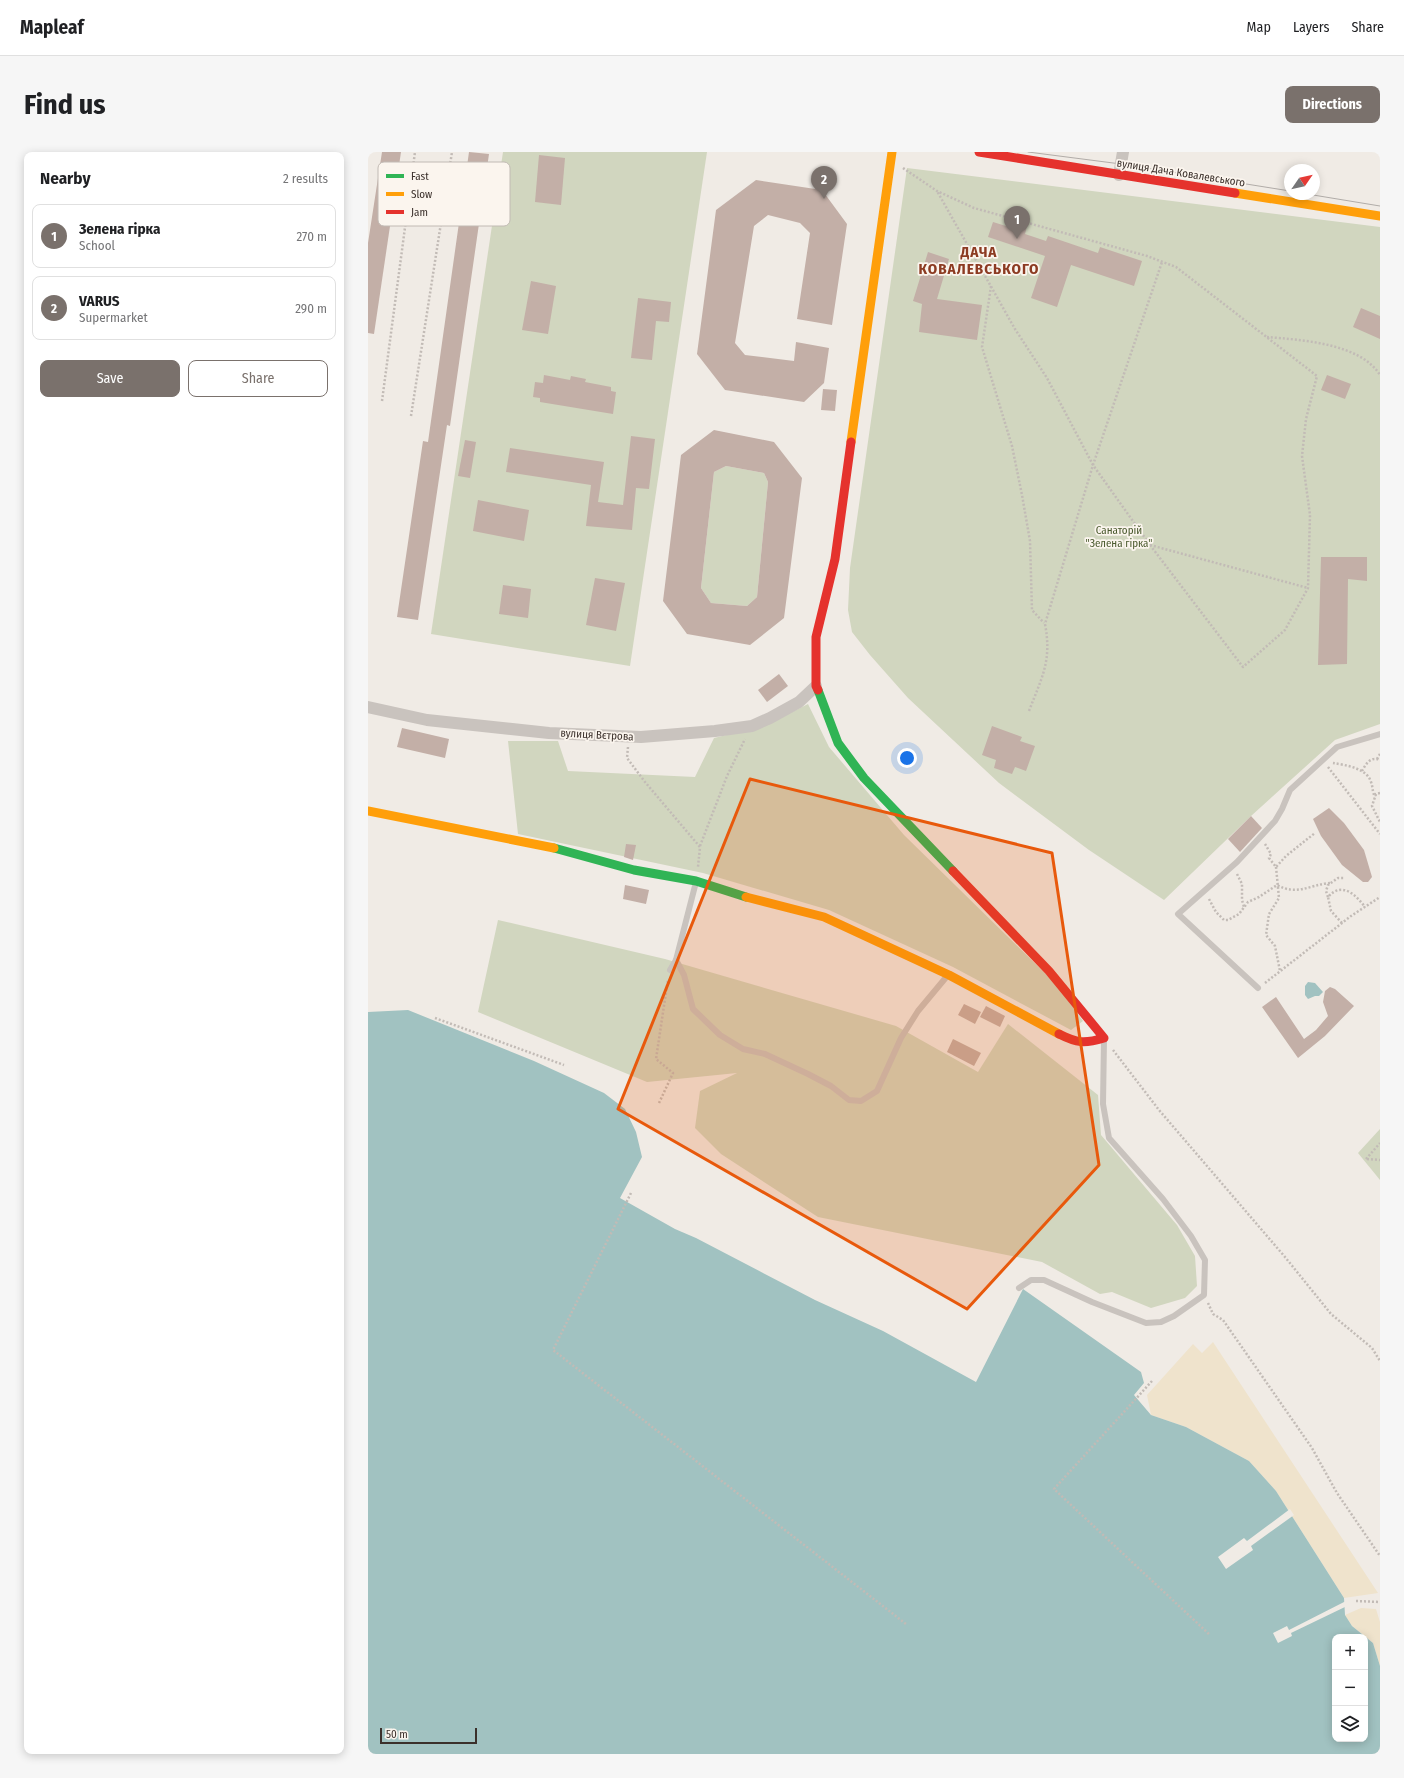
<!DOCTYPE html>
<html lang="en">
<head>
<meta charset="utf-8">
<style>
	body { margin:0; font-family:"Fira Sans Condensed",sans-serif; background:#f6f6f6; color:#202124 }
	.controls { position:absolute; right:12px; bottom:12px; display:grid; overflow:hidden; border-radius:8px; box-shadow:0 2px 10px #0003 }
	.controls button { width:36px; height:36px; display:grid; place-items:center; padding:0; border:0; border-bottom:1px solid #e0e0e0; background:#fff; color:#202124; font:20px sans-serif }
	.compass { position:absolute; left:916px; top:12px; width:36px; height:36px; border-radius:50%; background:#fff; box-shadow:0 2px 10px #0003; rotate:56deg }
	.scale { position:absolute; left:12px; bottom:10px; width:97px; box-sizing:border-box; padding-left:4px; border:2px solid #3b302b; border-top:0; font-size:11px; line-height:14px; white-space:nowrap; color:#3b302b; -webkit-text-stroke:3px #fbf5ee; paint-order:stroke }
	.you { position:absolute; left:539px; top:606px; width:14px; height:14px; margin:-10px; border:3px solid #fff; border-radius:50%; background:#1a73e8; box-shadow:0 0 0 6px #1a73e833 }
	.badge { display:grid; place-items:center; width:26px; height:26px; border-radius:50%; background:#7a716c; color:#fff; font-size:13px; font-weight:700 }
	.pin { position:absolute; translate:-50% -33px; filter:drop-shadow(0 1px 2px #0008) }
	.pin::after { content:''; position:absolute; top:21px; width:14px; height:12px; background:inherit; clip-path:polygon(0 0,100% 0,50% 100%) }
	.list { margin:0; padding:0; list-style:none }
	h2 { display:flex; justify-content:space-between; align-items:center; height:52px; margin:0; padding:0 16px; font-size:17px }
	h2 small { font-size:13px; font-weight:400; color:#757577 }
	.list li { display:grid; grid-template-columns:26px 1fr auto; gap:12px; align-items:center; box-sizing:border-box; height:64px; margin:0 8px 8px; padding:0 8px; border:1px solid #e0e0e0; border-radius:8px }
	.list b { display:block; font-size:15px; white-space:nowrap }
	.list p { margin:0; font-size:13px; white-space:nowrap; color:#757577 }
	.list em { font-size:13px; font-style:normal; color:#757577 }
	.actions { display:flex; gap:8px; padding:12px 16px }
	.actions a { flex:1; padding:9px 0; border:1px solid #7a716c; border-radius:8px; text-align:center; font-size:14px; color:#7a716c }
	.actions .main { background:#7a716c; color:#fff }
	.icon { flex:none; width:22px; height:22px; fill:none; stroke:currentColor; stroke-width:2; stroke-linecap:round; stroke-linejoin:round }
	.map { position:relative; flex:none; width:1012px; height:1602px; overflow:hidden; border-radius:8px }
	header { display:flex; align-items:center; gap:24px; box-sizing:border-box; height:56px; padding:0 20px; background:#fff; border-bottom:1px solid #e0e0e0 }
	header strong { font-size:19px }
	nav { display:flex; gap:22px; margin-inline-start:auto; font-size:14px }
	.intro { display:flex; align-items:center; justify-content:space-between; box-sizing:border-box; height:96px; padding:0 24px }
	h1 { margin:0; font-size:28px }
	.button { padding:10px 18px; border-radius:8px; background:#7a716c; color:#fff; font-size:14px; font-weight:700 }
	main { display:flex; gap:24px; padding:0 24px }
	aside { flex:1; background:#fff; border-radius:8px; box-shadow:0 2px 10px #0003 }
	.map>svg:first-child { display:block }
	.green { fill:#d1d6bf }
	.sand { fill:#efe3cc }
	.water { fill:#a1c2c1; fill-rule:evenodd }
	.pier { fill:#f0ebe5 }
	.building { fill:#c3afa7; fill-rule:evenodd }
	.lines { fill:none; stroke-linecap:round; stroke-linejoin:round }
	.path { stroke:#c2bbb6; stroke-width:2.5; stroke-dasharray:2 2; stroke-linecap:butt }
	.lane { stroke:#c9c3be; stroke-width:6 }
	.street { stroke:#c9c3be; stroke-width:12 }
	.fast { stroke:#30b455; stroke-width:9 }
	.slow { stroke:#ff9f0a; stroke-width:9 }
	.jam { stroke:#e5322d; stroke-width:9 }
	.tram { stroke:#b1aca8; stroke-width:1 }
	.marked { fill:#e8590c; fill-opacity:0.2; stroke:#e8590c; stroke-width:3; stroke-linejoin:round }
	.labels { text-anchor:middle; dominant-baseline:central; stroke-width:3.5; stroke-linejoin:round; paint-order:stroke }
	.street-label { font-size:11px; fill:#3b302b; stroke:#fbf5ee }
	.park-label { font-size:11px; fill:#4a5a2e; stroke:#fbf5ee }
	.district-label { font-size:15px; font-weight:bold; letter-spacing:1px; fill:#8c3b22; stroke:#fbf5ee }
	.key { fill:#fbf5ee; stroke:#c1bab4; stroke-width:1 }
	.key-label { font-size:11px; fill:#3b302b }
</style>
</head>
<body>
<header>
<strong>Mapleaf</strong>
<nav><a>Map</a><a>Layers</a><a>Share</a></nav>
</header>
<div class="intro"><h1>Find us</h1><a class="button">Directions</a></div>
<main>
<aside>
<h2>Nearby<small>2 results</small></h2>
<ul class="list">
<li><span class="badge">1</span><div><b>Зелена гірка</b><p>School</p></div><em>270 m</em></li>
<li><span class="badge">2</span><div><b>VARUS</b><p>Supermarket</p></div><em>290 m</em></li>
</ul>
<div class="actions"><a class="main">Save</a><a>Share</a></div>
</aside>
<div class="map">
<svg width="1012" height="1602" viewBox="0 0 1012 1602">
	<rect width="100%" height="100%" fill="#f0ebe5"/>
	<g class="green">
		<polygon points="135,0 339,0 262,514 63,482"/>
		<polygon points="539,16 1012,75 1012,572 967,588 883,664 796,748 721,698 631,631 540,546 502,503 484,480 480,458 482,416"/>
		<polygon points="358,314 396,321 400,330 389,445 379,454 343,451 333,436 346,320"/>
		<polygon points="440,552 461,595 536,683 691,835 715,869 703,878 585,815 461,758 335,721 150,682 140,589 190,589 200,619 327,625 346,586 396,574"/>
		<polygon points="130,768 297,807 528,874 610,920 640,872 730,943 733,983 809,1073 827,1104 829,1134 817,1146 783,1156 744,1140 732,1142 674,1110 450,1065 353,1002 327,976 332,939 369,921 279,930 110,860"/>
		<polygon points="1012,977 1012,1028 990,1001"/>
	</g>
	<g class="sand">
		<polygon points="845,1190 1010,1441 976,1446 908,1339 881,1309 818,1275 783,1263 779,1243 825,1192 834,1201"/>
		<polygon points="993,1456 1008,1457 1012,1470 1012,1514 1005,1491 984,1474 977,1463"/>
	</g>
	<g class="water">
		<polygon points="940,830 947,831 955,840 951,844 947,844 940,847 937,843 937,834"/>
		<path d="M40 858 166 909 236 941 257 957 268 980 274 1005 252 1046 307 1077 328 1086 447 1148 515 1179 608 1230 655 1137 773 1220 776 1231 766 1243 783 1263 818 1275 881 1309 908 1339 976 1446 977 1463 984 1474 1005 1491 1012 1514V1602H0V860ZM967 1485H997V1587H967Z"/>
	</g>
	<g class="pier">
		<polygon points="922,1357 926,1363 883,1394 885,1398 858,1417 850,1405 876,1386 879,1389"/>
		<polygon points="978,1449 979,1454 923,1481 924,1484 910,1491 905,1481 919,1474 921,1478"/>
	</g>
	<g class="building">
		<polygon points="14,0 33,0 6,182 0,181 0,91"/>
		<polygon points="101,0 121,2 82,274 79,273 50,468 29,465 55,289 60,290"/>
		<polygon points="171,3 197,6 193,53 167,50"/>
		<polygon points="388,28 454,38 479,72 464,173 429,167 442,81 432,71 400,63 386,74 367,191 377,203 426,209 428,190 461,196 456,231 436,250 357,238 329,202 348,58"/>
		<polygon points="643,69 659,74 657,82 678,89 680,84 730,101 732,95 774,109 766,134 703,113 689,155 663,146 677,104 620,85 625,70 641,75"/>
		<polygon points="560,100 581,107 569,147 614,153 609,188 551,180 554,152 545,149"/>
		<polygon points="163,129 188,134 180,182 154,178"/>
		<polygon points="270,146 303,150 301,170 288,169 284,208 263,206"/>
		<polygon points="993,156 1012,164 1012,187 985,175"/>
		<polygon points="176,223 202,228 203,224 218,227 217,230 243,235 243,239 248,240 245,262 172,250 172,246 165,245 167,230 175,231"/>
		<polygon points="959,223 983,232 977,247 953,238"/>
		<polygon points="455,237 469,238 467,259 453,258"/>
		<path d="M346 278 406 290 434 326 416 466 382 493 319 482 295 449 313 303ZM358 314 396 321 400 330 389 445 379 454 343 451 333 436 346 320Z"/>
		<polygon points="263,284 287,287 281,337 268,336 264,378 218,374 223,333 138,320 142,296 236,310 230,350 255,353"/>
		<polygon points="97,288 108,290 102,326 90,324"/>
		<polygon points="110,348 161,358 156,389 105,379"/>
		<polygon points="953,405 999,405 999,429 980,427 979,512 950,513"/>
		<polygon points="227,426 257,431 248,479 218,473"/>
		<polygon points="135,433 163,437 160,466 131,462"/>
		<polygon points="411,522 420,534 399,550 390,538"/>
		<polygon points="624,574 654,585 652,589 667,594 658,619 647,615 644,622 626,616 628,608 614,603"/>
		<polygon points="34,576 81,587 77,606 29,595"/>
		<polygon points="961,656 976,671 996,698 1004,725 1000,730 995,730 974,713 953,684 945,667"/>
		<polygon points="883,664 894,676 872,700 860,687"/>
		<polygon points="258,692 268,693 265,708 256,705"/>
		<polygon points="257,733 281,738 278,752 255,747"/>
		<polygon points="962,835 967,837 986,854 957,884 930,906 894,855 908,845 936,887 948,878 960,864 955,850 957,839"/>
		<polygon points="596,852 613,860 607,872 590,863"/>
		<polygon points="618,854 637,864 632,875 612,865"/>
		<polygon points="585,887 613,901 606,914 579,900"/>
	</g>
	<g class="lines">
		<g class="path">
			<polyline points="535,16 569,39 606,56 779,104 808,115 949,224 938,267 934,304 942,363 940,436 917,478 875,515 782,393 725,313 679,226 647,177 569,39"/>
			<polyline points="623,134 614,195 644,294 654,343 662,389 664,458 676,471"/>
			<path d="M899 185C933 188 992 191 1012 223"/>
			<polyline points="14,249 47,0"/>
			<polyline points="43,264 84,0"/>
			<polyline points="782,393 940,436"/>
			<path d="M661 559C674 525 684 509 677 472L725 313 794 110"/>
			<polyline points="260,595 259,606 277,630 332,695 330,715"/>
			<polyline points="1009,607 1012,602"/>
			<path d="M965 611C977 613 999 616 1003 630 1005 635 1004 639 1007 645"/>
			<polyline points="960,615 1012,682"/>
			<path d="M994 619C998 612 1002 604 1012 608"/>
			<polyline points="1012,641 1008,642 1004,654 1012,670"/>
			<polyline points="897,692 903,702 901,706 908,715 918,704 947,681"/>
			<polyline points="332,694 359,624 377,587"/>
			<polyline points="908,715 911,746 901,762 898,783 907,794 912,819"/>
			<polyline points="869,722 874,732 874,748 876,755"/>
			<polyline points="960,745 958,739 960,733 970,726 977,726"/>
			<path d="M841 747 848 760 856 768H860L871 762 880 750 891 745 909 733C929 744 941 733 962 731"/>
			<path d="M974 771 963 759 960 745C974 729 988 743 997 755"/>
			<polyline points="897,831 983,764 1012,745"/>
			<polyline points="67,866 196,913"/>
			<polyline points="745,898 791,958 917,1105 963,1162 1004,1196 1012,1209"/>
			<polyline points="291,951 305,921 288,907 300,827"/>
			<polyline points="998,1007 1012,991"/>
			<polyline points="999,1007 1012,1008"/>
			<polyline points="263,1041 185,1198 538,1472"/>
			<polyline points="840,1151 845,1162 855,1168 944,1296 969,1341 1012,1404"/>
			<polyline points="784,1229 686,1337 842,1483"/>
			<polyline points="988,1449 1012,1450"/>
		</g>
		<g class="lane">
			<polyline points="308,808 316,823 325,857 352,883 375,897 397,902 440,922 463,934 481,948 493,949 509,939 533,886 550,859 580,823"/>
			<polyline points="302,818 308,808 328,730"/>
			<polyline points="890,836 810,762 869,710 907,669 914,657 922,638 969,595 1012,582"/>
			<polyline points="651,1136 663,1128 676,1128 724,1150 778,1171 793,1170 806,1164 836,1143 837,1108 823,1084 795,1047 741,986 735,952 736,887"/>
		</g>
		<g class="street">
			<polyline points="751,23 755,0"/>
			<polyline points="0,555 59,568 181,581 273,585 347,579 384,574 402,566 431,550 448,534"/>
		</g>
		<g class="fast">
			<polyline points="450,538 470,591 496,626 585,719"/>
			<polyline points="186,696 266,718 328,729 378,745"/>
		</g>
		<g class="slow">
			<polyline points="867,41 1012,64"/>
			<polyline points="483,290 524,0"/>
			<polyline points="0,659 186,696"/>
			<polyline points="378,745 456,765 581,823 691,882"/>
		</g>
		<g class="jam">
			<polyline points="611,0 867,41"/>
			<polyline points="450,538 448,534 448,485 467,407 483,290"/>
			<path d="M585 719 681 819 736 886C716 892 709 891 691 882"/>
		</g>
		<g class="tram">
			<polyline points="660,0 753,12 922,39"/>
			<polyline points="939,42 1012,54"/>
		</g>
	</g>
	<path class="marked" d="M382 627 684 701 731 1013 599 1157 250 957Z"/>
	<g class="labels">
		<g class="street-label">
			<text transform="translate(813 21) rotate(9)">вулиця Дача Ковалевського</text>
			<text transform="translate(229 583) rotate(3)">вулиця Вєтрова</text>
		</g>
		<g class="park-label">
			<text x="751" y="378">Санаторій<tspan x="751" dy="13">"Зелена гірка"</tspan></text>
		</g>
		<g class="district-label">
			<text x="611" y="100">ДАЧА<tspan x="611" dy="17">КОВАЛЕВСЬКОГО</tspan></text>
		</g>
	</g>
	<rect x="10" y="10" width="132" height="64" rx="6" class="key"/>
	<rect x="18" y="22" width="18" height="4" fill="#30b455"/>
	<rect x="18" y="40" width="18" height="4" fill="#ff9f0a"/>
	<rect x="18" y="58" width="18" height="4" fill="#e5322d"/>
	<g class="key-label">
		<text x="43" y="28">Fast</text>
		<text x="43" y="46">Slow</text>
		<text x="43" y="64">Jam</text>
	</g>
</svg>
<div class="controls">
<button>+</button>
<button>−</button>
<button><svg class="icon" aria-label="layers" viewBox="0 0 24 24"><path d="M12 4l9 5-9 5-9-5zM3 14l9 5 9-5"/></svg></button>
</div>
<svg class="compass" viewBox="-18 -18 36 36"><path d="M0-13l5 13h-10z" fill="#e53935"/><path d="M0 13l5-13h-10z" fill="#757577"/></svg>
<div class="scale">50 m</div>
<div class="you"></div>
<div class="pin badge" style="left:649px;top:87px">1</div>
<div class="pin badge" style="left:456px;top:47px">2</div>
</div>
</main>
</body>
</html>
